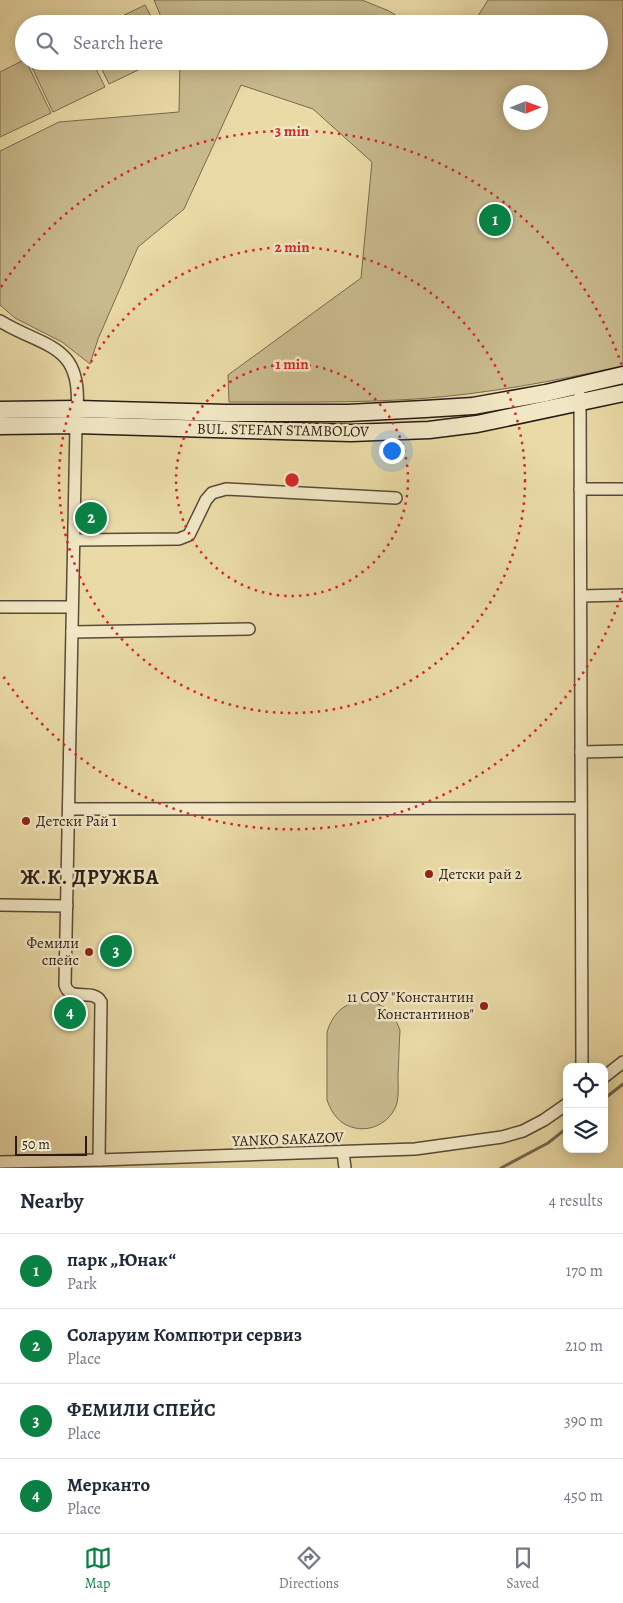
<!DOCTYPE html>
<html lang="en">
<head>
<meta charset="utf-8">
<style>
	body { margin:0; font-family:Alegreya,serif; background:#f2f2f3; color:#1f2937 }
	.controls { position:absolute; right:15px; bottom:15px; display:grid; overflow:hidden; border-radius:10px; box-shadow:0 2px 12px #0003 }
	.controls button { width:45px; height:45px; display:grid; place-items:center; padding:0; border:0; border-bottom:1px solid #e0e1e3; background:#fff; color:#1f2937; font:25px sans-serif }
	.compass { position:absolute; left:503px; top:85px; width:45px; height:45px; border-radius:50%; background:#fff; box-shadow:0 2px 12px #0003; rotate:89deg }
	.scale { position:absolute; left:15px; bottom:12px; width:72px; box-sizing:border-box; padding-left:5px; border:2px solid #291b15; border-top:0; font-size:14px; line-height:18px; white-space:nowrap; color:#291b15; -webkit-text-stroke:4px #f1e7c5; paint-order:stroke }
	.you { position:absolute; left:391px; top:450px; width:18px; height:18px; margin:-12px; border:4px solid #fff; border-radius:50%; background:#1a73e8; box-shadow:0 0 0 8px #1a73e833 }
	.badge { display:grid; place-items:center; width:32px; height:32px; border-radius:50%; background:#0b8043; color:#fff; font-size:16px; font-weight:700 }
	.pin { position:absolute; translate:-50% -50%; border:2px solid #fff; box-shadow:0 1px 5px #0006 }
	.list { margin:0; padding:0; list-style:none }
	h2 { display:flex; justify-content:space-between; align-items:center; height:65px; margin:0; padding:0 20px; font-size:21px }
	h2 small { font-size:16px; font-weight:400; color:#747a83 }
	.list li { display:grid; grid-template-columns:32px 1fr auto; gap:15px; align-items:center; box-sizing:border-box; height:75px; padding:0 20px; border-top:1px solid #e0e1e3 }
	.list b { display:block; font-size:19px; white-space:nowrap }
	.list p { margin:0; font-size:16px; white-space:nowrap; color:#747a83 }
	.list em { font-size:16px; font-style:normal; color:#747a83 }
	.icon { flex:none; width:28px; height:28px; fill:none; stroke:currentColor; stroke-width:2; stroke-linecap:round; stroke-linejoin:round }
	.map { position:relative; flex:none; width:623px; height:1168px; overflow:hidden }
	.search { position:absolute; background:#fff; box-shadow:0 2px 12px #0003; left:15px; right:15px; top:15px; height:55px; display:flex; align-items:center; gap:12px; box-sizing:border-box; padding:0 18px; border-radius:28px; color:#747a83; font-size:19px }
	.sheet { height:365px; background:#fff }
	nav { display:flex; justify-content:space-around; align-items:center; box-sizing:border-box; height:70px; border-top:1px solid #e0e1e3; background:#fff; font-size:14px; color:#747a83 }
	nav a { display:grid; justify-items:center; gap:2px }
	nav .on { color:#0b8043 }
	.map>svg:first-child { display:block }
	.green { fill:#c8ba8d; stroke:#786a51; fill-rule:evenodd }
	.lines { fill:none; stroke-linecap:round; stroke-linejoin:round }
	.stream { stroke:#75674f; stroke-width:3 }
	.minor-casing { stroke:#594b39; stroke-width:14 }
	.secondary-casing { stroke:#291b15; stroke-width:19 }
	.minor { stroke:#f1e7c5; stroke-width:11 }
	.secondary { stroke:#f1e7c5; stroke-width:16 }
	.ring { fill:none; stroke:#d62828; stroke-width:2.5; stroke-dasharray:2.5 5 }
	.poi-dot { fill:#8f2418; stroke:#f1e7c5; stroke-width:2 }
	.labels { text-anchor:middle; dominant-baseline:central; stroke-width:5; stroke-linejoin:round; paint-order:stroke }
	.street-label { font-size:15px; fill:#291b15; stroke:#f1e7c5 }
	.poi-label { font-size:15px; fill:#291b15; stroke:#f1e7c5; text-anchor:start }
	.district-label { font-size:20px; font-weight:bold; letter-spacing:1px; fill:#291b15; stroke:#f1e7c5 }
	.centre { fill:#d62828; stroke:#f1e7c5; stroke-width:2.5 }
	.ring-label { font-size:15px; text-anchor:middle; font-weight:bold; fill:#d62828; stroke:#f1e7c5; stroke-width:5; stroke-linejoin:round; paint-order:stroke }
</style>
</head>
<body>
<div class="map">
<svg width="623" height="1168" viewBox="0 0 623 1168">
	<rect width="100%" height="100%" fill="#e9daa6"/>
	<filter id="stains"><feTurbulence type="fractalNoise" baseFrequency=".004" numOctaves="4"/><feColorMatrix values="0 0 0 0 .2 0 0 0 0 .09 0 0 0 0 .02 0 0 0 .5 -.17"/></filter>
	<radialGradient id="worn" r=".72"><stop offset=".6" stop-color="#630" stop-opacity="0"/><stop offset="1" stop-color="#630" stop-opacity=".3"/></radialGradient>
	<g class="green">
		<polygon points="154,0 362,0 389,11 410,24 164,24"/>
		<path d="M488 0H623V366C555 381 486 394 416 399 353 403 291 402 229 402L228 375 361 278 372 162 313 109 241 85 184 209 138 247 98 339 90 364 62 342 15 318 0 305V151L59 122 179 112 180 61H599V24H473ZM510 92H540V122H510Z"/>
		<polygon points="145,5 155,24 106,24"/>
		<polygon points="24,60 26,61 51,113 0,137 0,72"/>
		<polygon points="29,61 92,61 105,87 53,112"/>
		<polygon points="98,61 157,61 109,84"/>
		<path d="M356 1001C378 999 392 1009 400 1030 399 1045 399 1060 398 1076 398 1084 399 1094 397 1103 392 1120 374 1132 355 1128 340 1125 332 1114 327 1100V1032C332 1016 340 1007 356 1001Z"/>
	</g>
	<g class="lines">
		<g class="stream">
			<polyline points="604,1099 623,1084"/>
			<polyline points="501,1168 548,1143 567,1128"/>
		</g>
		<defs>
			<g id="minor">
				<path d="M0 321C44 348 82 343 77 409"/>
				<polyline points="580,396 582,1067"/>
				<path d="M76 425 65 985C70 1003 93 987 101 1002L99 1160"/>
				<polyline points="580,489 623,489"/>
				<polyline points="74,540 179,539 189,535 206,500 212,493 226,489 396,498"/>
				<polyline points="581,596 623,595"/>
				<polyline points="0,607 72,607"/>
				<polyline points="72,632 249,629"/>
				<polyline points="581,752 623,751"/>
				<polyline points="69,809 581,808"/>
				<polyline points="0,905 67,906"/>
				<polyline points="604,1077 623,1062"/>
				<polyline points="343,1152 345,1168"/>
				<polyline points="0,1162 99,1160 415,1149 502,1137 523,1131 544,1120 567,1104"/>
			</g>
			<g id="secondary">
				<polyline points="0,410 77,409 226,413 348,413 425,409 473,406 546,393 623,375"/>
				<polyline points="0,426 76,425 351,433 429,430 477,424 623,393"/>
			</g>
		</defs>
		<use href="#minor" class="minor-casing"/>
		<use href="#secondary" class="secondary-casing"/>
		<use href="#minor" class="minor"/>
		<use href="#secondary" class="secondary"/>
	</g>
	<g class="ring">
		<circle cx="292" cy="480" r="116"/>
		<circle cx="292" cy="480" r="233"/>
		<path d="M623 591A349 349 0 0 1 1 673M1 287A349 349 0 0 1 623 369"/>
	</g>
	<g class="poi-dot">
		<circle cx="26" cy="821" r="5"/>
		<circle cx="429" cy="874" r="5"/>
		<circle cx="89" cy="952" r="5"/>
		<circle cx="484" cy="1006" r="5"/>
	</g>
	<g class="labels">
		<g class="street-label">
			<text transform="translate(283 430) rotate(1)">BUL. STEFAN STAMBOLOV</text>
			<text transform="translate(288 1139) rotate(-2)">YANKO SAKAZOV</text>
		</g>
		<g class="poi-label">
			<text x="36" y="821">Детски Рай 1</text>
			<text x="439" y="874">Детски рай 2</text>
			<text x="79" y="943" text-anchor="end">Фемили<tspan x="79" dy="17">спейс</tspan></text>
			<text x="474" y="997" text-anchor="end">11 СОУ "Константин<tspan x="474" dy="17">Константинов"</tspan></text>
		</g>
		<g class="district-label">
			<text x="90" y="877">Ж.К. ДРУЖБА</text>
		</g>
	</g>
	<circle cx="292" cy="480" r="8" class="centre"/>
	<g class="ring-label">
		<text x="292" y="136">3 min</text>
		<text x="292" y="252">2 min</text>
		<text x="292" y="369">1 min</text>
	</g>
	<rect width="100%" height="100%" filter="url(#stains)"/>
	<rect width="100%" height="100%" fill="url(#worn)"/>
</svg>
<div class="controls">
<button><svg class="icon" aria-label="locate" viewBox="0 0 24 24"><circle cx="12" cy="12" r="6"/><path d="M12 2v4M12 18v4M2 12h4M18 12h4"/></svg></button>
<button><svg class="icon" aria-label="layers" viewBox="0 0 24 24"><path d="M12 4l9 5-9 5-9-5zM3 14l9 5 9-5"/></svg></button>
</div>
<svg class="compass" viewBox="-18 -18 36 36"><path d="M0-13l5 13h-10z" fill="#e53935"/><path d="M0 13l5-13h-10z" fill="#747a83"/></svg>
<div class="scale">50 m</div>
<div class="you"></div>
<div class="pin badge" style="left:495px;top:220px">1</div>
<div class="pin badge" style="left:91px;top:518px">2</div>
<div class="pin badge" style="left:116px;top:951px">3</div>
<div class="pin badge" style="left:70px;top:1013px">4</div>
<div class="search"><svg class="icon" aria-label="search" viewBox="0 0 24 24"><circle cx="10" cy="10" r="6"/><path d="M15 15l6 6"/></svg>Search here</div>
</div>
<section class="sheet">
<h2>Nearby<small>4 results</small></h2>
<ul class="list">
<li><span class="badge">1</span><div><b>парк „Юнак“</b><p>Park</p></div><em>170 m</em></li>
<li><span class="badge">2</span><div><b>Соларуим Компютри сервиз</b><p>Place</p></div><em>210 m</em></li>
<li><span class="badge">3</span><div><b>ФЕМИЛИ СПЕЙС</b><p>Place</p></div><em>390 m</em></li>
<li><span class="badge">4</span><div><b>Мерканто</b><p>Place</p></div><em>450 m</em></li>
</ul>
</section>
<nav>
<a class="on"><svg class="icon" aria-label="map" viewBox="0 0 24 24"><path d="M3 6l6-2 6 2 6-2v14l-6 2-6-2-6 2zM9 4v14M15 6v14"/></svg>Map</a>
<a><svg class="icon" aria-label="directions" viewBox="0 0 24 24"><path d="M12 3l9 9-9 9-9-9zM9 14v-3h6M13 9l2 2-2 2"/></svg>Directions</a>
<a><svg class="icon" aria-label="saved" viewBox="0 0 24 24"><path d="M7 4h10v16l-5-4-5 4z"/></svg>Saved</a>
</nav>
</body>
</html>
